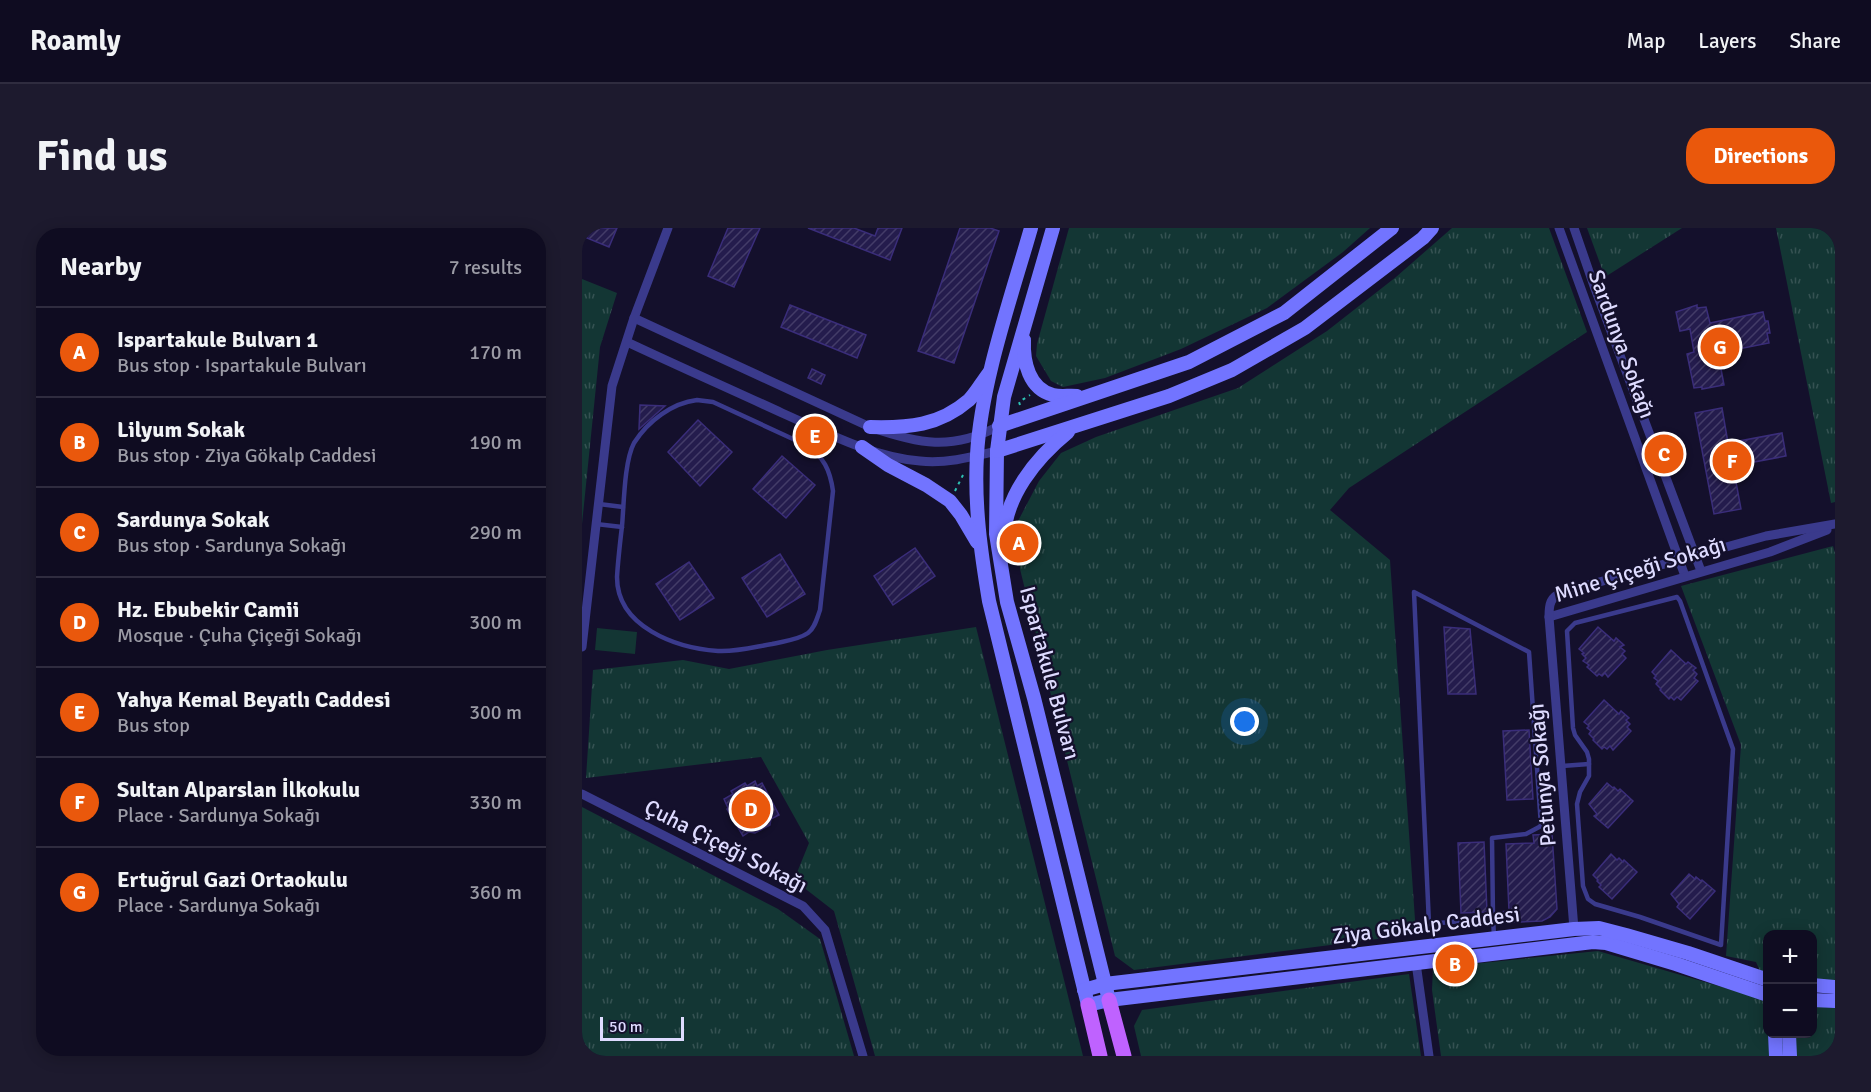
<!DOCTYPE html>
<html lang="en">
<head>
<meta charset="utf-8">
<style>
	body { margin:0; font-family:Signika,sans-serif; background:#1d1a2e; color:#f1f3f6 }
	.controls { position:absolute; right:18px; bottom:18px; display:grid; overflow:hidden; border-radius:12px; box-shadow:0 3px 15px #0003 }
	.controls button { width:54px; height:54px; display:grid; place-items:center; padding:0; border:0; border-bottom:2px solid #2f2c3f; background:#0f0c21; color:#f1f3f6; font:30px sans-serif }
	.scale { position:absolute; left:18px; bottom:15px; width:84px; box-sizing:border-box; padding-left:6px; border:3px solid #dedbff; border-top:0; font-size:16px; line-height:21px; white-space:nowrap; color:#dedbff; -webkit-text-stroke:4px #14102c; paint-order:stroke }
	.you { position:absolute; left:663px; top:494px; width:21px; height:21px; margin:-15px; border:4px solid #fff; border-radius:50%; background:#1a73e8; box-shadow:0 0 0 9px #1a73e833 }
	.badge { display:grid; place-items:center; width:39px; height:39px; border-radius:50%; background:#ea580c; color:#fff; font-size:20px; font-weight:700 }
	.pin { position:absolute; translate:-50% -50%; border:3px solid #fff; box-shadow:0 2px 6px #0006 }
	.list { margin:0; padding:0; list-style:none }
	h2 { display:flex; justify-content:space-between; align-items:center; height:78px; margin:0; padding:0 24px; font-size:26px }
	h2 small { font-size:20px; font-weight:400; color:#9b9ba5 }
	.list li { display:grid; grid-template-columns:39px 1fr auto; gap:18px; align-items:center; box-sizing:border-box; height:90px; padding:0 24px; border-top:2px solid #2f2c3f }
	.list b { display:block; font-size:22px; white-space:nowrap }
	.list p { margin:0; font-size:20px; white-space:nowrap; color:#9b9ba5 }
	.list em { font-size:20px; font-style:normal; color:#9b9ba5 }
	.map { position:relative; flex:none; width:1253px; height:828px; overflow:hidden; border-radius:24px }
	header { display:flex; align-items:center; gap:36px; box-sizing:border-box; height:84px; padding:0 30px; background:#0f0c21; border-bottom:2px solid #2f2c3f }
	header strong { font-size:28px }
	nav { display:flex; gap:33px; margin-inline-start:auto; font-size:21px }
	.intro { display:flex; align-items:center; justify-content:space-between; box-sizing:border-box; height:144px; padding:0 36px }
	h1 { margin:0; font-size:42px }
	.button { padding:15px 27px; border-radius:24px; background:#ea580c; color:#fff; font-size:21px; font-weight:700 }
	main { display:flex; gap:36px; padding:0 36px }
	aside { flex:1; background:#0f0c21; border-radius:24px; box-shadow:0 3px 15px #0003 }
	.map>svg:first-child { display:block }
	.grass { fill:url(#grass-tufts) }
	.green { fill:#133634 }
	.building { fill:url(#building-hatch); stroke:#3a2d7a; stroke-width:1.5 }
	.lines { fill:none; stroke-linecap:round; stroke-linejoin:round }
	.path { stroke:#2dc1b3; stroke-width:2; stroke-dasharray:3 4.5; stroke-linecap:butt }
	.lane { stroke:#3a3a8c; stroke-width:4.5 }
	.street { stroke:#3a3a8c; stroke-width:9 }
	.secondary { stroke:#7274ff; stroke-width:14 }
	.primary { stroke:#bf62ff; stroke-width:15 }
	.labels { text-anchor:middle; dominant-baseline:central; stroke-width:4.5; stroke-linejoin:round; paint-order:stroke }
	.street-label { font-size:22px; fill:#dedbff; stroke:#14102c }
</style>
</head>
<body>
<header>
<strong>Roamly</strong>
<nav><a>Map</a><a>Layers</a><a>Share</a></nav>
</header>
<div class="intro"><h1>Find us</h1><a class="button">Directions</a></div>
<main>
<aside>
<h2>Nearby<small>7 results</small></h2>
<ul class="list">
<li><span class="badge">A</span><div><b>Ispartakule Bulvarı 1</b><p>Bus stop · Ispartakule Bulvarı</p></div><em>170 m</em></li>
<li><span class="badge">B</span><div><b>Lilyum Sokak</b><p>Bus stop · Ziya Gökalp Caddesi</p></div><em>190 m</em></li>
<li><span class="badge">C</span><div><b>Sardunya Sokak</b><p>Bus stop · Sardunya Sokağı</p></div><em>290 m</em></li>
<li><span class="badge">D</span><div><b>Hz. Ebubekir Camii</b><p>Mosque · Çuha Çiçeği Sokağı</p></div><em>300 m</em></li>
<li><span class="badge">E</span><div><b>Yahya Kemal Beyatlı Caddesi</b><p>Bus stop</p></div><em>300 m</em></li>
<li><span class="badge">F</span><div><b>Sultan Alparslan İlkokulu</b><p>Place · Sardunya Sokağı</p></div><em>330 m</em></li>
<li><span class="badge">G</span><div><b>Ertuğrul Gazi Ortaokulu</b><p>Place · Sardunya Sokağı</p></div><em>360 m</em></li>
</ul>
</aside>
<div class="map">
<svg width="1253" height="828" viewBox="0 0 1253 828">
	<defs>
		<pattern id="grass-tufts" width="24" height="20" patternUnits="userSpaceOnUse" patternTransform="scale(1.5)"><rect width="24" height="20" fill="#133634"/><path d="M3 7l-1-3M5 7V3M7 7l1-3M15 17l-1-3M17 17v-4M19 17l1-3" fill="none" stroke="#355252"/></pattern>
		<pattern id="building-hatch" width="6" height="6" patternUnits="userSpaceOnUse" patternTransform="scale(1.5)"><rect width="6" height="6" fill="#241c4d"/><path d="M-1 1l2-2M0 6l6-6M5 7l2-2" fill="none" stroke="#433c68"/></pattern>
	</defs>
	<rect width="100%" height="100%" fill="#14102c"/>
	<g class="grass">
		<polygon points="487,0 788,0 761,24 685,80 599,121 523,150 481,159 469,153 454,128 455,116"/>
		<polygon points="870,0 967,0 1005,104 767,260 748,282 808,332 834,706 552,742 533,728 438,341 436,293 457,253 479,225 514,209 656,160 745,103 814,49"/>
		<polygon points="1005,0 1100,0 1023,49"/>
		<polygon points="1194,0 1253,0 1253,274 1249,275"/>
		<polygon points="0,51 35,65 18,119 0,296"/>
		<polygon points="1251,318 1253,325 1253,753 1231,751 1230,706 1186,706 1185,744 1178,743 1174,734 1144,728 1159,517 1099,358"/>
		<polygon points="394,399 501,828 293,828 252,683 212,652 227,615 179,529 4,550 11,442 101,432 147,441 245,422"/>
		<polygon points="0,579 196,681 238,711 272,828 0,828"/>
		<polygon points="1016,723 1185,772 1186,806 1230,806 1231,778 1253,780 1253,828 859,828 850,762 851,740"/>
		<polygon points="827,746 839,828 559,828 552,798 560,782"/>
	</g>
	<polygon class="green" points="15,400 55,404 53,426 13,422"/>
	<g class="building">
		<polygon points="0,0 35,0 27,19 0,8"/>
		<polygon points="146,0 178,0 152,59 126,48"/>
		<polygon points="226,0 272,0 293,8 296,0 320,0 308,32"/>
		<polygon points="378,0 408,0 417,3 372,135 336,123"/>
		<polygon points="208,77 284,107 275,130 199,99"/>
		<polygon points="1115,77 1115,80 1124,79 1128,95 1181,84 1183,93 1186,93 1188,105 1185,105 1187,115 1136,125 1142,157 1120,161 1120,159 1112,160 1105,126 1112,124 1108,101 1098,103 1094,84"/>
		<polygon points="230,141 243,147 239,156 226,150"/>
		<polygon points="58,177 83,178 57,201"/>
		<polygon points="1140,180 1146,215 1200,205 1204,228 1151,238 1159,281 1132,286 1113,185"/>
		<polygon points="116,192 150,224 118,258 86,224"/>
		<polygon points="200,228 233,257 204,290 171,261"/>
		<polygon points="333,320 353,348 311,377 292,348"/>
		<polygon points="198,326 223,366 185,389 160,350"/>
		<polygon points="107,334 132,370 98,392 74,356"/>
		<polygon points="862,399 888,401 894,466 866,466"/>
		<polygon points="1016,399 1032,413 1034,410 1042,417 1038,419 1043,423 1040,426 1044,430 1026,449 1023,445 1020,448 1017,446 1015,448 1005,439 1007,437 1001,433 1004,430 1000,426 1002,425 997,421"/>
		<polygon points="1089,422 1104,436 1106,434 1114,440 1111,442 1115,446 1112,450 1116,453 1099,472 1095,469 1092,472 1089,469 1087,471 1078,462 1079,461 1074,456 1076,453 1072,450 1074,448 1070,444"/>
		<polygon points="1022,472 1037,486 1039,483 1047,490 1044,492 1048,496 1045,499 1049,503 1031,522 1028,518 1025,521 1022,519 1020,521 1011,512 1012,511 1007,506 1009,503 1005,500 1007,498 1002,494"/>
		<polygon points="947,502 951,571 925,572 921,503"/>
		<polygon points="173,553 175,558 180,555 197,587 189,591 188,597 173,605 167,604 161,608 145,581 146,580 142,571 151,566 149,563 163,555 165,558"/>
		<polygon points="1025,555 1031,560 1032,559 1036,563 1038,561 1051,573 1026,600 1012,588 1015,586 1007,576"/>
		<polygon points="970,606 975,681 968,689 960,693 918,695 918,684 927,683 924,616 952,615 951,607"/>
		<polygon points="902,614 905,684 879,685 876,615"/>
		<polygon points="1029,626 1035,632 1037,630 1041,634 1042,632 1055,644 1030,671 1017,659 1019,657 1015,653 1016,652 1011,647"/>
		<polygon points="1107,646 1113,651 1114,649 1119,653 1120,652 1133,663 1108,691 1095,679 1097,676 1089,666"/>
	</g>
	<g class="lines">
		<g class="path">
			<polyline points="438,177 437,174 448,167"/>
			<polyline points="373,263 381,247"/>
			<polyline points="1184,778 1185,797"/>
		</g>
		<g class="lane">
			<path d="M115 172 131 174 224 217C242 229 248 242 251 263L238 382C235 390 233 400 226 405 216 412 202 413 190 416 172 419 155 424 136 423 94 420 35 399 35 349 36 332 38 315 40 298 42 277 42 234 52 215 66 193 90 175 115 172Z"/>
			<polyline points="17,276 41,279"/>
			<polyline points="14,296 40,299"/>
			<polygon points="1095,369 1098,373 1151,521 1139,717 1058,689 1013,676 1006,671 1001,658 995,576 998,564 1007,548 1007,531 1005,524 993,507 991,500 985,403 993,395"/>
			<polyline points="980,538 1007,536"/>
			<polyline points="911,690 847,696 832,364 947,424 959,598 944,606 910,610 911,690 912,708"/>
		</g>
		<g class="street">
			<polyline points="977,0 1103,348"/>
			<polyline points="992,0 1012,58 1119,343"/>
			<path d="M52 90 288 199C337 216 369 223 417 198"/>
			<path d="M45 114C96 138 148 161 200 185 243 204 290 229 338 233 363 236 390 229 415 223"/>
			<polyline points="967,389 1188,324 1245,302"/>
			<polyline points="0,419 30,158 52,90 86,0"/>
			<polyline points="0,566 221,678 243,702 281,828"/>
			<path d="M992 701 967 389C967 376 968 369 981 364L1184 308 1253 296"/>
			<polyline points="834,735 847,828"/>
		</g>
		<g class="secondary">
			<path d="M449 0C429 70 399 155 395 227 392 277 399 325 407 373L506 777 527 772 1011 714 1024 715 1094 736 1186 767"/>
			<polyline points="471,0 422,169 415,223 414,306 425,374 452,470 527,772"/>
			<path d="M442 112C441 134 447 161 471 167 479 169 488 167 495 168"/>
			<polyline points="417,198 607,134 702,85 810,0"/>
			<path d="M288 199C326 200 357 198 387 172 394 165 400 154 407 145"/>
			<polyline points="280,219 306,237 344,257 368,273 379,287 395,314"/>
			<polyline points="415,223 587,168 650,142 723,100 841,10 850,0"/>
			<path d="M422 312C422 269 454 230 486 204"/>
			<polyline points="1230,757 1253,759"/>
			<polyline points="502,762 523,756 992,701 1017,700 1044,707 1106,725 1186,752"/>
			<polyline points="1230,772 1253,773"/>
			<polyline points="1193,806 1194,828"/>
			<polyline points="1207,806 1208,828"/>
		</g>
		<g class="primary">
			<polyline points="527,772 542,828"/>
			<polyline points="506,777 518,828"/>
		</g>
	</g>
	<g class="labels">
		<g class="street-label">
			<text transform="translate(1040 116) rotate(70)">Sardunya Sokağı</text>
			<text transform="translate(1058 341) rotate(-17)">Mine Çiçeği Sokağı</text>
			<text transform="translate(468 445) rotate(75)">Ispartakule Bulvarı</text>
			<text transform="translate(960 547) rotate(-95)">Petunya Sokağı</text>
			<text transform="translate(144 618) rotate(27)">Çuha Çiçeği Sokağı</text>
			<text transform="translate(844 697) rotate(-7)">Ziya Gökalp Caddesi</text>
		</g>
	</g>
</svg>
<div class="controls">
<button>+</button>
<button>−</button>
</div>
<div class="scale">50 m</div>
<div class="you"></div>
<div class="pin badge" style="left:437px;top:315px">A</div>
<div class="pin badge" style="left:873px;top:736px">B</div>
<div class="pin badge" style="left:1082px;top:226px">C</div>
<div class="pin badge" style="left:169px;top:581px">D</div>
<div class="pin badge" style="left:233px;top:208px">E</div>
<div class="pin badge" style="left:1150px;top:233px">F</div>
<div class="pin badge" style="left:1138px;top:119px">G</div>
</div>
</main>
</body>
</html>
